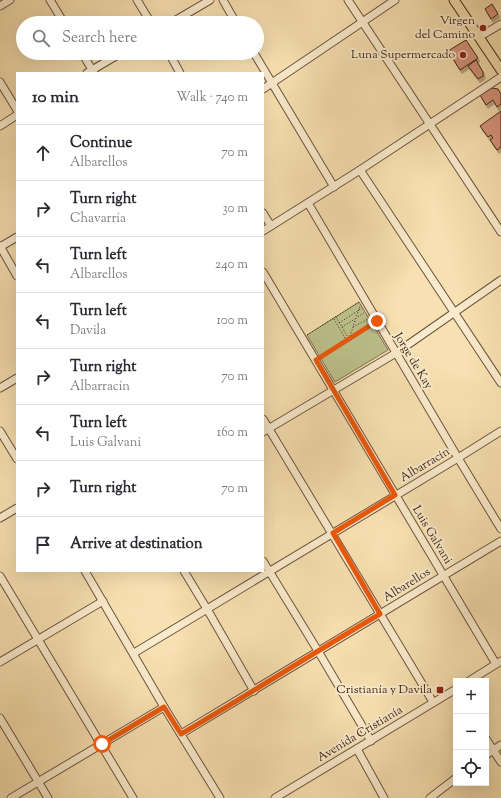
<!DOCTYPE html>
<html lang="en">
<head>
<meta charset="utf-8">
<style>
	body { margin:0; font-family:"Sorts Mill Goudy",serif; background:#f2f2f3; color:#2b2b33 }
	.controls { position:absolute; right:12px; bottom:12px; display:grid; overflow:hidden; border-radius:0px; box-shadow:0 4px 16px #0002 }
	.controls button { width:36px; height:36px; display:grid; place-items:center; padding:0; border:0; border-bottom:1px solid #e1e1e2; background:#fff; color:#2b2b33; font:20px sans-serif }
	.stop { position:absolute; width:12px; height:12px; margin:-9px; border:3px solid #ea580c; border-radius:50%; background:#fff }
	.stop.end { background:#ea580c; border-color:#fff; box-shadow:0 1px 4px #0008 }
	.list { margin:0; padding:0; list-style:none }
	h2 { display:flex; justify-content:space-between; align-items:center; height:52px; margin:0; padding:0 16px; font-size:17px }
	h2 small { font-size:13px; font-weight:400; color:#7c7c81 }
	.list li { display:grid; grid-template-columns:26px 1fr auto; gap:12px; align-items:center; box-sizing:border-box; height:56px; padding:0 16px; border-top:1px solid #e1e1e2 }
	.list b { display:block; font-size:15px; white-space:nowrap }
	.list p { margin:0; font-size:13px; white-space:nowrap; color:#7c7c81 }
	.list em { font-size:13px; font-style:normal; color:#7c7c81 }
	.icon { flex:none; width:22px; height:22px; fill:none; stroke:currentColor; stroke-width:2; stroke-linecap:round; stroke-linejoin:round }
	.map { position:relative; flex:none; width:501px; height:798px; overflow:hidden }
	.search { position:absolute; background:#fff; box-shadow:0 4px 16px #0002; left:16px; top:16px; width:248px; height:44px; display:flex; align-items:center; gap:10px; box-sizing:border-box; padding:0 14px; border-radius:22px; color:#7c7c81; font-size:15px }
	.panel { position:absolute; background:#fff; box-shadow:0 4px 16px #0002; left:16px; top:72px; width:248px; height:500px; border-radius:0px }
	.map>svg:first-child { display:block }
	.green { fill:#bdc28c; stroke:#7e7452 }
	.building { fill:#d6957d; stroke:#3f2517; filter:url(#shadow) }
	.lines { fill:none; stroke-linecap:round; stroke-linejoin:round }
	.minor-casing { stroke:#6d543e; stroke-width:9 }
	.major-casing { stroke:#3f2517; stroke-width:11 }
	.path { stroke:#3f2517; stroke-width:1; stroke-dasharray:1 2; stroke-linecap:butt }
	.minor { stroke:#faebcc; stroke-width:7 }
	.major { stroke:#f7e0b1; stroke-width:9 }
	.route { stroke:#ea580c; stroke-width:5 }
	.poi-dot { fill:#8f2418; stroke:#faebcc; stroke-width:1.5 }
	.labels { text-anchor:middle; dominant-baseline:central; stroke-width:4; stroke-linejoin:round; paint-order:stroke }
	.poi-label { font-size:12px; fill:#3f2517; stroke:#faebcc; text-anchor:end }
	.street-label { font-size:12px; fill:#3f2517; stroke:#faebcc }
</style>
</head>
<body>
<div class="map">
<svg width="501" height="798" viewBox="0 0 501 798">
	<defs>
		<filter id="shadow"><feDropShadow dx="2" dy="3.5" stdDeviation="0" flood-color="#0004"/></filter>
	</defs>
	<rect width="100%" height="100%" fill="#f7e0b1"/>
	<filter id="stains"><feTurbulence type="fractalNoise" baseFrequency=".005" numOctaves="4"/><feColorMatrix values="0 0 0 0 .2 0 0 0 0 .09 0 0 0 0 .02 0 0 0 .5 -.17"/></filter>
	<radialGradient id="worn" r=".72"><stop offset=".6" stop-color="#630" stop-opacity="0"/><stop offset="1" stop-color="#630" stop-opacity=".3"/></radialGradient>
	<polygon class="green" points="359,302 388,350 335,382 307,335"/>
	<g class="building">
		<polygon points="492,4 498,14 491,19 485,9"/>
		<polygon points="466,40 478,58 460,70 448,51"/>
		<polygon points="476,60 483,72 483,76 478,79 468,66"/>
		<polygon points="492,88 498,89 501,94 501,104 497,107 493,100 486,105 480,95"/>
		<polygon points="501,111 501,147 497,150 490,140 493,138 491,135 488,137 480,126"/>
	</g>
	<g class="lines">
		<defs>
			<g id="minor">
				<polyline points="50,0 64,23"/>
				<polyline points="137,0 151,23"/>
				<polyline points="223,0 236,23"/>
				<polyline points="348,0 501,232"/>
				<polyline points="0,6 10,0"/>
				<polyline points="171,23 210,0"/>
				<polyline points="479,37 501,24"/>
				<polyline points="82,53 94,73"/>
				<polyline points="169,53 180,73"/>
				<polyline points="254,53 334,187"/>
				<polyline points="87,73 121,53"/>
				<polyline points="0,82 17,110"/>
				<polyline points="263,89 395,0"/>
				<polyline points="0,126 17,115"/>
				<polyline points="360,170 501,383"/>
				<polyline points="308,203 458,458 501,529"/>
				<polyline points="263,213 271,226"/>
				<polyline points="263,231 360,170 501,77"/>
				<polyline points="0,246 17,276"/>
				<polyline points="0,247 17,237"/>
				<polyline points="263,272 496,664"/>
				<polyline points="0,388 17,378"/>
				<polyline points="263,419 433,702"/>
				<polyline points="0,431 17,459"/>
				<polyline points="263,432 396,353 501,280"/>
				<polyline points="0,518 17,508"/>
				<polyline points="263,561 318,651 371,741"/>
				<polyline points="85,571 164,707 220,798"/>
				<polyline points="184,571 207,609 254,691"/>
				<polyline points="0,576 133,798"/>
				<polyline points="134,653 458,458 501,431"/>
				<polyline points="0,662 103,601"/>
				<polyline points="469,681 501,661"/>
				<polyline points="0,718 48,798"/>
				<polyline points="181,734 501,541"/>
				<polyline points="486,739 501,762"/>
				<polyline points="357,749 384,798"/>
				<polyline points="486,755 501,745"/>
				<polyline points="11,798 164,707"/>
				<polyline points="275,798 456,689"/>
				<polyline points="430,798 456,778"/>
			</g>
			<polyline id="major" points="454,0 501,70"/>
		</defs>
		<use href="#minor" class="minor-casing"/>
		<use href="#major" class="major-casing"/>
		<g class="path">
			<polyline points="336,317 349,339"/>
			<polyline points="358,317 365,312"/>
			<polyline points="334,319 346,340"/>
			<polyline points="339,323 362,308"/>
			<polyline points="342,327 355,319"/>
			<polyline points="353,327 368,319"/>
			<polyline points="307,335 359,302"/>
			<polyline points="349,339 360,306"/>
			<polyline points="322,356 372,325"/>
		</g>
		<use href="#minor" class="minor"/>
		<use href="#major" class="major"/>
	</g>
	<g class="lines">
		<path class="route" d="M102 744 164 707 181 734C248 695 313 653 380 614L333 533 395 495 316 360 377 321"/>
	</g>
	<g class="poi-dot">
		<circle cx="483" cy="28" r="4"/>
		<circle cx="463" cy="55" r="4"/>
		<rect x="436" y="686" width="8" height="8" rx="2"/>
	</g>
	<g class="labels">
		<g class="poi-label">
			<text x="475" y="21">Virgen<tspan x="475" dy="14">del Camino</tspan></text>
			<text x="455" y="55">Luna Supermercado</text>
			<text x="432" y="690">Cristianía y Davila</text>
		</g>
		<g class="street-label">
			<text transform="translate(413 361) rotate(59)">Jorge de Kay</text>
			<text transform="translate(425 465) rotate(-31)">Albarracín</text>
			<text transform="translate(432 535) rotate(59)">Luis Galvani</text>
			<text transform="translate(407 585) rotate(-32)">Albarellos</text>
			<text transform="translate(360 734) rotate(-31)">Avenida Cristianía</text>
		</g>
	</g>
	<rect width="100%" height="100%" filter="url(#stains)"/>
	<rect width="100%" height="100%" fill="url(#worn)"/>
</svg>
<div class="controls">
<button>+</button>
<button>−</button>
<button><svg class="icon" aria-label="locate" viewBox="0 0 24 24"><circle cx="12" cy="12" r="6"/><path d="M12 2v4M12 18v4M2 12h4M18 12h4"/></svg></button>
</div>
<div class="stop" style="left:102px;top:744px"></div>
<div class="stop end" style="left:377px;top:321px"></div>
<div class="search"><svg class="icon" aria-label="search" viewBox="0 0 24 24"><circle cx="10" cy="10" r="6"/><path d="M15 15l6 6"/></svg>Search here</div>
<section class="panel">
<h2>10 min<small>Walk · 740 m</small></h2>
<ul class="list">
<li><svg class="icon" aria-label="ahead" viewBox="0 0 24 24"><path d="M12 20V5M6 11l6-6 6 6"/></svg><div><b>Continue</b><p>Albarellos</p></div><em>70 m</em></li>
<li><svg class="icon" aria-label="right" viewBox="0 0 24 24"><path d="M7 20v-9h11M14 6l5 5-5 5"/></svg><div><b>Turn right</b><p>Chavarría</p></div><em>30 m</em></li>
<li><svg class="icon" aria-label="left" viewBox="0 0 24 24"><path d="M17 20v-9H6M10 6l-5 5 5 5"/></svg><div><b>Turn left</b><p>Albarellos</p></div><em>240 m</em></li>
<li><svg class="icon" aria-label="left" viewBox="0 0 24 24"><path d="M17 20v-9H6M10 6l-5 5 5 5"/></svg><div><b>Turn left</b><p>Davila</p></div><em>100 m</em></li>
<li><svg class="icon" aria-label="right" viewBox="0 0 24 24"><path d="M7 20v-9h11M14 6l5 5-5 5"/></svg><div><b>Turn right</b><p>Albarracín</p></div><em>70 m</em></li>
<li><svg class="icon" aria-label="left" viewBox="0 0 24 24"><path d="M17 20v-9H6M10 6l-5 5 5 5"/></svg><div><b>Turn left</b><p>Luis Galvani</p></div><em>160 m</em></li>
<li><svg class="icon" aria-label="right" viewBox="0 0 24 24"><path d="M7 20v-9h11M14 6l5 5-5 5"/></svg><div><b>Turn right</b></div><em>70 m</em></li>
<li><svg class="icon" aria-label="arrive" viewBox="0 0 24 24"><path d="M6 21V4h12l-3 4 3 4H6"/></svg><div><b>Arrive at destination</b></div></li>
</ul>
</section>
</div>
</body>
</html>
